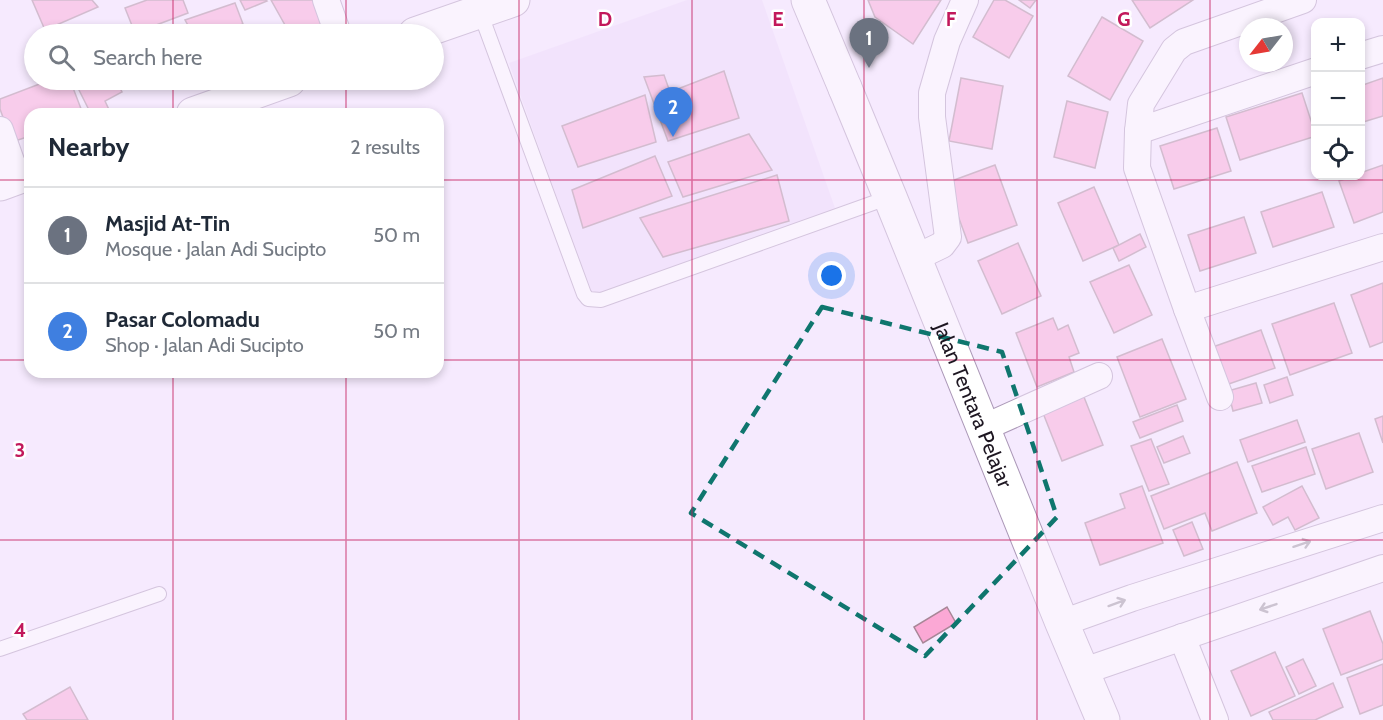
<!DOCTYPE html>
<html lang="en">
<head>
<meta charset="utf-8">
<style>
	body { margin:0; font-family:Cabin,sans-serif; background:#f6f6f7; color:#1f2937 }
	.controls { position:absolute; right:18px; top:18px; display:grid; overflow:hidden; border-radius:12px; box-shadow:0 3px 9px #0003 }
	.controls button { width:54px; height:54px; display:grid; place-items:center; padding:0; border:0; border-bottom:2px solid #e0e1e3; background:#fff; color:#1f2937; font:30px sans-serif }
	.compass { position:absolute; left:1239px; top:18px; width:54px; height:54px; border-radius:50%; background:#fff; box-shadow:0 3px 9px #0003; rotate:239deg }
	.you { position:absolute; left:832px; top:276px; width:21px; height:21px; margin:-15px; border:4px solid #fff; border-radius:50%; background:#1a73e8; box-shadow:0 0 0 9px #1a73e833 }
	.badge { display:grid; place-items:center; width:39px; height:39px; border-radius:50%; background:#1a73e8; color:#fff; font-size:20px; font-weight:700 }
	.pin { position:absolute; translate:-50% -50px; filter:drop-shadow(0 2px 3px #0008) }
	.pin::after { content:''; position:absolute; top:32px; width:21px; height:18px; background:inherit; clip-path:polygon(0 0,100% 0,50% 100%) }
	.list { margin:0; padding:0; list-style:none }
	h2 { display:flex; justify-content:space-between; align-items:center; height:78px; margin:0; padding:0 24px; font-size:26px }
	h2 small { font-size:20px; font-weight:400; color:#747a83 }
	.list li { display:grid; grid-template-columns:39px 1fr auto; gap:18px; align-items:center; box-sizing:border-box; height:96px; padding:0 24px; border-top:2px solid #e0e1e3 }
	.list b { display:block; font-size:22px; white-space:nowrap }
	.list p { margin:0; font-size:20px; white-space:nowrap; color:#747a83 }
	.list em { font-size:20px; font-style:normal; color:#747a83 }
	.icon { flex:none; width:33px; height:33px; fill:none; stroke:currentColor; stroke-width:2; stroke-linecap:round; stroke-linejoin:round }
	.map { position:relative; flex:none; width:1383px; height:720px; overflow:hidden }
	.search { position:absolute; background:#fff; box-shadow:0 3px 9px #0003; left:24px; top:24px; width:420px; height:66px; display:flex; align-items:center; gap:15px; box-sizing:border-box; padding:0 21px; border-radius:33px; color:#747a83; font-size:22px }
	.panel { position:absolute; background:#fff; box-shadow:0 3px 9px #0003; left:24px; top:108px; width:420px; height:270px; border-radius:18px }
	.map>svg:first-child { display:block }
	.built { fill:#eedcfb }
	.building { fill:#fba8d5; stroke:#a88697; stroke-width:1.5 }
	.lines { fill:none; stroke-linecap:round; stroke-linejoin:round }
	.lane-casing { stroke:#ac99b8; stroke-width:16 }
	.street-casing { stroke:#ac99b8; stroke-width:28 }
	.secondary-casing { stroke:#ac99b8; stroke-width:35 }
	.primary-casing { stroke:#ac99b8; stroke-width:35 }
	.highway-casing { stroke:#ac99b8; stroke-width:35 }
	.lane { stroke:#fff; stroke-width:14 }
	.street { stroke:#fff; stroke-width:26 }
	.secondary { stroke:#fff; stroke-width:33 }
	.primary { stroke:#fff; stroke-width:33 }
	.highway { stroke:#fff; stroke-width:33 }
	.oneway { stroke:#99969b }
	.marked { fill:none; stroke:#0f766e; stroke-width:4.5; stroke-dasharray:12 8; stroke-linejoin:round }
	.grid { fill:none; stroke:#c2185b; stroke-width:1.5; stroke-opacity:0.55 }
	.labels { text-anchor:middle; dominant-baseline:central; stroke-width:5; stroke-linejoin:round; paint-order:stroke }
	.street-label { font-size:21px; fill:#1d1621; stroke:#fff }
	.grid-label { font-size:20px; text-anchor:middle; font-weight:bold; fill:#c2185b; stroke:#fff; stroke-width:5; stroke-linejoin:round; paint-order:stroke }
</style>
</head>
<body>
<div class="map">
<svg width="1383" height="720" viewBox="0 0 1383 720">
	<rect width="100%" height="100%" fill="#f5eafe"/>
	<polygon class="built" points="687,0 762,0 836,211 592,297 509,63"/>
	<g class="building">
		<polygon points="32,0 92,0 98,7 45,30"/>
		<polygon points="147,0 183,0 188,13 135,33 125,8"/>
		<polygon points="240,0 266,0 267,1 245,10"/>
		<polygon points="271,0 320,0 328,25 290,34"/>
		<polygon points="868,0 941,0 913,44 875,17"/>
		<polygon points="994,0 1005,0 1033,16 1009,58 973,37"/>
		<polygon points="1019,0 1036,0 1030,8"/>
		<polygon points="1132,0 1193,0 1150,28"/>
		<polygon points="235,3 243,24 208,34 193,34 185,20"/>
		<polygon points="1102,17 1143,41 1110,100 1068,76"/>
		<polygon points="724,71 739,118 668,141 644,77 664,75 670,92"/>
		<polygon points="961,78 1003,86 992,149 949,141"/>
		<polygon points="1383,78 1383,116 1360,123 1360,86"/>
		<polygon points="50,80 70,80 83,114 30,114 30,136 12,142 0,109 0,99"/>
		<polygon points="74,80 116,80 122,92 105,101 111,114 91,114"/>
		<polygon points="128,80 169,80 132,87"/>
		<polygon points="1302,93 1316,136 1240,160 1226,117"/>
		<polygon points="645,95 656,142 578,167 562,126"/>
		<polygon points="1067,101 1108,112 1095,168 1054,157"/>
		<polygon points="1217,128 1231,171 1174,189 1160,146"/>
		<polygon points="749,134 772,170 683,197 668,162"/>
		<polygon points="655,156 672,196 583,228 572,190"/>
		<polygon points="995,165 1017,225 968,243 946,183"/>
		<polygon points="1383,165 1383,212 1354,223 1339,181 1354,176 1360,176 1360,173"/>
		<polygon points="777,175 789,221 663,257 640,218"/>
		<polygon points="1094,187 1119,245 1083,261 1058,203"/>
		<polygon points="1322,192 1334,227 1273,247 1261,212"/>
		<polygon points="1244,217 1256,253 1200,271 1188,235"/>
		<polygon points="1140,234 1146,247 1119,261 1113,248"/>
		<polygon points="1018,243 1041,296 1002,314 978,261"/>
		<polygon points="1129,265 1152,315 1114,333 1090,282"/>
		<polygon points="1383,283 1383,342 1370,347 1351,295"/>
		<polygon points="1334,303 1352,353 1290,375 1272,324"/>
		<polygon points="1053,318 1058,330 1068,325 1079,353 1069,357 1074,372 1037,387 1016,333"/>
		<polygon points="1261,330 1275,368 1220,387 1207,349"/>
		<polygon points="1162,339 1186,399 1140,417 1117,357"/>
		<polygon points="1287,377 1293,395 1270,403 1264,385"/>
		<polygon points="1256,383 1262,403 1233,411 1228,391"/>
		<polygon points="1082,392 1103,445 1062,461 1041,408"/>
		<polygon points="1177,405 1183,421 1140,438 1133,422"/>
		<polygon points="1383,416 1383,443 1375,419"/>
		<polygon points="1297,420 1305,442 1248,462 1240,440"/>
		<polygon points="1359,433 1373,472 1326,489 1312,449"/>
		<polygon points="1183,436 1190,453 1164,463 1157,447"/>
		<polygon points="1151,439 1169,484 1149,491 1131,446"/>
		<polygon points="1306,447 1315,474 1262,492 1252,466"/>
		<polygon points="1237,462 1257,513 1212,531 1205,513 1164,529 1151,496"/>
		<polygon points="1142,486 1163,543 1100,565 1085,523 1125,508 1120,494"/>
		<polygon points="1302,486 1319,518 1295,530 1288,517 1273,525 1263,507"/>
		<polygon points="1192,522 1203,549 1184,556 1173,530"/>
		<polygon points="947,607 956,623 923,643 914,627"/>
		<polygon points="1370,611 1383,644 1383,659 1341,675 1323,629"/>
		<polygon points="1275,652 1295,696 1251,716 1231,671"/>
		<polygon points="1303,659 1316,686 1299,694 1286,667"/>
		<polygon points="1383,664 1383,705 1360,714 1347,678"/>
		<polygon points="1333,683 1343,707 1315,720 1273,720 1269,712"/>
		<polygon points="70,687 88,720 27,720 23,714"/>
	</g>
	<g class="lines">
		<defs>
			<g id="lane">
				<polyline points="480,12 584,294 588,299 601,300 890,197"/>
				<polyline points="0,649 159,594"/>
			</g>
			<g id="street">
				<polyline points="326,0 338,34"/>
				<polyline points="1303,0 1184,42 1174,50 1141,104 1138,131 1137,168 1187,309 1383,247"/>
				<polyline points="1360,56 1383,49"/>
				<polyline points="0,130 17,178"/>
				<polyline points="1138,131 1316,71"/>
				<polyline points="915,258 942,245 948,237 932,117 932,93 947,41 965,0"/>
				<polyline points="1187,309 1220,397"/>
				<polyline points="983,428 1099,376"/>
				<polyline points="1062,623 1132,598 1383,518"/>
				<polyline points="1182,637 1215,720"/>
				<polyline points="1084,671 1383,568"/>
			</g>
			<g id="secondary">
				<path id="s1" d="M845 88 890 197 1062 623 1103 720"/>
			</g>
			<polyline id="primary" points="808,0 845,88"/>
			<g id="highway">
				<polyline points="415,34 513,0"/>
				<polyline points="193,114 289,80"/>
				<polyline points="0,184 30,173"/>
			</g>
		</defs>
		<use href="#lane" class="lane-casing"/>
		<use href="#street" class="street-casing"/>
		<use href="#secondary" class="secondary-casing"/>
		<use href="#primary" class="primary-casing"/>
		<use href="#highway" class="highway-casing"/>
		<use href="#lane" class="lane"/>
		<use href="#street" class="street"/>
		<use href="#secondary" class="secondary"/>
		<use href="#primary" class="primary"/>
		<use href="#highway" class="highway"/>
	</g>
	<defs><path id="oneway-shaft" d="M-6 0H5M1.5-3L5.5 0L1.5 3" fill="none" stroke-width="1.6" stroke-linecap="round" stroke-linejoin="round" transform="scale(1.5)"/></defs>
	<g class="oneway">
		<use href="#oneway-shaft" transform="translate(1302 544) rotate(-18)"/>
		<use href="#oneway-shaft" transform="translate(1117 603) rotate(-20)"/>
		<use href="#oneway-shaft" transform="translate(1268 607) rotate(161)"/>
	</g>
	<path d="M0 0H1383V720H0ZM822 307 1002 352 1057 517 925 656 691 513Z" fill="#f5eafe" fill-opacity=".55" fill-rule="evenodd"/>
	<path class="marked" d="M822 307 1002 352 1057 517 925 656 691 513Z"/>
	<path class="grid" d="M173 0V34M346 0V34M519 0V720M692 0V720M864 0V720M1037 0V720M1210 0V720M173 80V114M346 80V114M0 180H30M438 180H1383M0 360H30M438 360H1383M173 372V720M346 372V720M0 540H1383"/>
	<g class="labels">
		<g class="street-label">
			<text stroke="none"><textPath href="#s1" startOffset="342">Jalan Tentara Pelajar</textPath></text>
		</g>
	</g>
	<g class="grid-label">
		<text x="605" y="26">D</text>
		<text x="778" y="26">E</text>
		<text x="951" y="26">F</text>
		<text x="1124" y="26">G</text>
		<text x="20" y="457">3</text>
		<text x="20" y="637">4</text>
	</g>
</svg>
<div class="controls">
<button>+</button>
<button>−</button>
<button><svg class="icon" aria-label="locate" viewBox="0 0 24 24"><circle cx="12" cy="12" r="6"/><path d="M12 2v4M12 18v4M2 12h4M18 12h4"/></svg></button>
</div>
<svg class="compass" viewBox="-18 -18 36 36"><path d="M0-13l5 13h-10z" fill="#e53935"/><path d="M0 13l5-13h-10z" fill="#747a83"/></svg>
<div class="you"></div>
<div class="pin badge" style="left:869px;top:68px;background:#6b7280">1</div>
<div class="pin badge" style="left:673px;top:137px;background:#3f7fe0">2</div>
<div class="search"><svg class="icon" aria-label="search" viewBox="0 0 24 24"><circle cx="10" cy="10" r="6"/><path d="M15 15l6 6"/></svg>Search here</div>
<section class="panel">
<h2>Nearby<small>2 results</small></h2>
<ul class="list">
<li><span class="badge" style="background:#6b7280">1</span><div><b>Masjid At-Tin</b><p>Mosque · Jalan Adi Sucipto</p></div><em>50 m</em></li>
<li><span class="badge" style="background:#3f7fe0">2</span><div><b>Pasar Colomadu</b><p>Shop · Jalan Adi Sucipto</p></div><em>50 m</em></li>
</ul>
</section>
</div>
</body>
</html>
